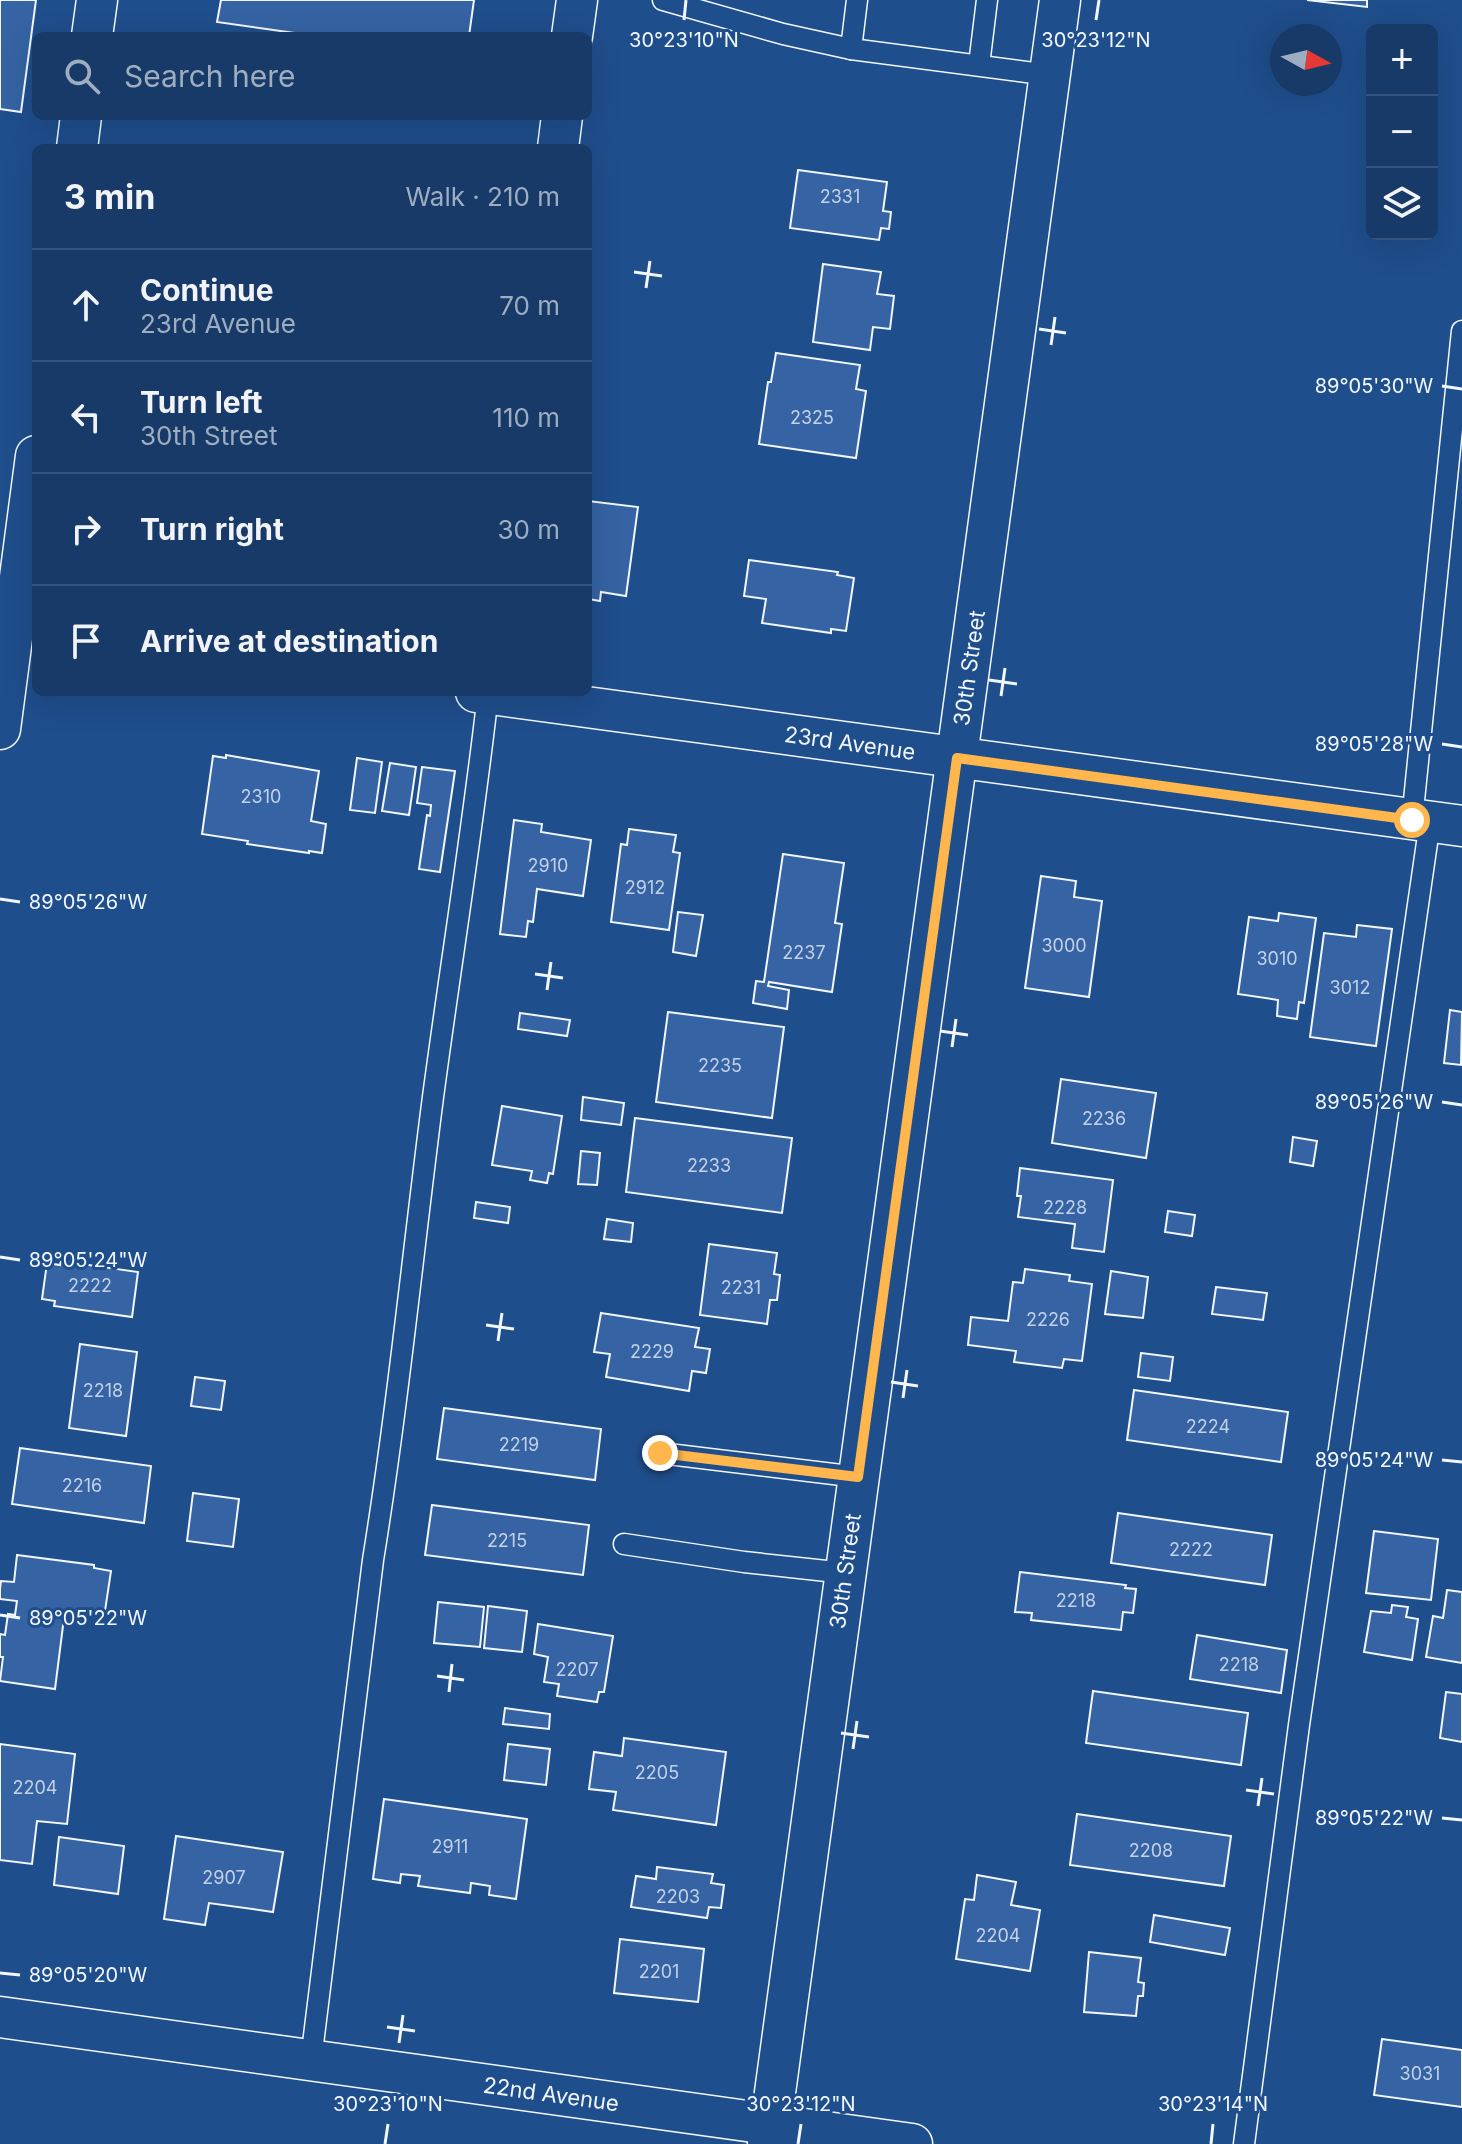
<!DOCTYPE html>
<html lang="en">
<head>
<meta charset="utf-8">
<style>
	body { margin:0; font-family:Inter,sans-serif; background:#20416f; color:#f1f3f6 }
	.controls { position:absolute; right:24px; top:24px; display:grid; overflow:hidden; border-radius:12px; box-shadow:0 8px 32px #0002 }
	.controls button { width:72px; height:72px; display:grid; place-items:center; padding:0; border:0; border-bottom:2px solid #36547d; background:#173a69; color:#f1f3f6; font:40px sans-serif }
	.compass { position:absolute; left:1270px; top:24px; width:72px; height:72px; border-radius:50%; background:#173a69; box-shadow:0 8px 32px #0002; rotate:98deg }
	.stop { position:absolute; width:24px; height:24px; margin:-18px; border:6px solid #ffb74d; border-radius:50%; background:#fff }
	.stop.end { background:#ffb74d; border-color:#fff; box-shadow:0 2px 8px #0008 }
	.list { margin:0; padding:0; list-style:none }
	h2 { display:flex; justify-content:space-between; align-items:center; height:104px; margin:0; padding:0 32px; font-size:34px }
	h2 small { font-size:26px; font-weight:400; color:#9eadc0 }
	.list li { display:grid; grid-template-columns:52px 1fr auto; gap:24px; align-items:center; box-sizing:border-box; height:112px; padding:0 32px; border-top:2px solid #36547d }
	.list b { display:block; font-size:30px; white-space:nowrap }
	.list p { margin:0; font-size:26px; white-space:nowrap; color:#9eadc0 }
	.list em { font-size:26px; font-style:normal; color:#9eadc0 }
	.icon { flex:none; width:44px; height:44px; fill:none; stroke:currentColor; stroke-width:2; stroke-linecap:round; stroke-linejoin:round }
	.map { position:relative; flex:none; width:1462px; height:2144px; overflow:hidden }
	.search { position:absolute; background:#173a69; box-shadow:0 8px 32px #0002; left:32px; top:32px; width:560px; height:88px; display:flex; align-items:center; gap:20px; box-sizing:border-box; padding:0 28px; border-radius:12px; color:#9eadc0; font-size:30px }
	.panel { position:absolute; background:#173a69; box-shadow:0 8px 32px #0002; left:32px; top:144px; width:560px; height:552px; border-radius:12px }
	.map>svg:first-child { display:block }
	.building { fill:#3563a3; stroke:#f2f6ff; stroke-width:2 }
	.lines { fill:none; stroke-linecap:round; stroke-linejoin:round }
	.service-casing { stroke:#f2f6ff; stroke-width:23 }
	.minor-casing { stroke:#f2f6ff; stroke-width:43 }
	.service { stroke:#1f4e8c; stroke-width:20 }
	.minor { stroke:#1f4e8c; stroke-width:40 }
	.route { stroke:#ffb74d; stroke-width:10 }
	.ticks { fill:none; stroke:#f2f6ff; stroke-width:3 }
	.labels { text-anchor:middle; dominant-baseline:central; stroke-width:6; stroke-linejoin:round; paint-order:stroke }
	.number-label { font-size:18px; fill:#c3d1e8 }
	.street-label { font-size:22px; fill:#f2f6ff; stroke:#1f4e8c }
	.ticks-label { font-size:20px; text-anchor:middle; fill:#f2f6ff; stroke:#1f4e8c; stroke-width:6; stroke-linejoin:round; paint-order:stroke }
</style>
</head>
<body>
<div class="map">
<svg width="1462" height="2144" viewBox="0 0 1462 2144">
	<rect width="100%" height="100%" fill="#1f4e8c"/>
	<g class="building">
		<polygon points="0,0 36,0 21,112 0,109"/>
		<polygon points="221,0 474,0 469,36 316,36 217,22"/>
		<polygon points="1307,0 1367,0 1367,7"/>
		<polygon points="798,170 887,182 883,211 891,212 889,229 881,228 879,240 790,228"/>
		<polygon points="823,264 881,272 877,294 894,296 890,329 873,327 870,350 813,342"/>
		<polygon points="776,353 860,365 856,389 866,391 856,458 759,444 768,382 771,382"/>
		<polygon points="588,501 638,507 626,596 601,592 600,601 588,599"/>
		<polygon points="749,560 838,572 837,575 854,578 846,631 831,629 831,633 762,623 766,599 744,596"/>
		<polygon points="226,755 319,771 311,821 326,824 322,853 309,851 309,853 247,844 248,841 202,834 213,756 226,758"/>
		<polygon points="357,758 382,762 375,813 350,810"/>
		<polygon points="390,763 416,767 409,815 382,811"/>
		<polygon points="422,767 455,771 440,872 419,869 427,815 430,816 431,805 417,803"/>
		<polygon points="514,820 542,824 541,832 591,840 583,896 537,889 533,922 528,921 526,937 500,934"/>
		<polygon points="629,829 676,835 673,852 680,853 669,930 611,922 621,844 627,845"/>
		<polygon points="783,854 844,863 835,923 842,924 832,992 769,982 768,986 789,990 787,1009 753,1003 756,981 764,982"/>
		<polygon points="1041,876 1076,881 1074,897 1102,901 1089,997 1025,988"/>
		<polygon points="678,912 703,915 696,956 673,952"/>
		<polygon points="1279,913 1316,918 1304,1003 1299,1002 1297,1019 1277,1016 1278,1000 1238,994 1249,917 1278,921"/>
		<polygon points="1357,925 1392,929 1376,1046 1310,1037 1324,933 1356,937"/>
		<polygon points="1450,1010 1462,1012 1461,1065 1444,1063"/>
		<polygon points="668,1012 784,1027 772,1118 656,1102"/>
		<polygon points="520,1013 570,1020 567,1036 518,1029"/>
		<polygon points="1061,1079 1156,1093 1146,1158 1052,1143"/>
		<polygon points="583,1097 624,1103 621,1125 581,1120"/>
		<polygon points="502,1106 562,1116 553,1174 549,1173 547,1183 530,1180 532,1171 492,1165"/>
		<polygon points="635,1118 792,1138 782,1213 626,1192"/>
		<polygon points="1293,1137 1317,1141 1313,1166 1290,1162"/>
		<polygon points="581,1151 600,1153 597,1185 578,1184"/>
		<polygon points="1020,1168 1113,1180 1104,1252 1072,1248 1075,1224 1018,1217 1021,1196 1017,1196"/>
		<polygon points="476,1202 510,1207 508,1223 474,1218"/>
		<polygon points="1168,1211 1195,1215 1192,1236 1165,1232"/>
		<polygon points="607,1219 633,1223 631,1242 604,1239"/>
		<polygon points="709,1244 777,1253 774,1274 780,1275 777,1300 770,1300 767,1324 700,1315"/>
		<polygon points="61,1261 138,1272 132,1317 54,1306 55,1301 42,1299 47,1263 60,1265"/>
		<polygon points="1025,1269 1070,1275 1069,1281 1092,1284 1082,1361 1064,1359 1062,1368 1014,1362 1016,1351 968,1345 971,1317 1008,1321 1013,1282 1023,1283"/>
		<polygon points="1111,1271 1148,1277 1143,1318 1105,1314"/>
		<polygon points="1216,1287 1267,1293 1263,1320 1212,1314"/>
		<polygon points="601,1313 699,1328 695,1347 710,1349 706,1373 692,1371 689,1391 606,1377 610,1354 594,1352"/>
		<polygon points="80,1344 137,1352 126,1436 69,1428"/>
		<polygon points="1141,1353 1173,1357 1170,1381 1138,1377"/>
		<polygon points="195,1377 225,1381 221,1410 191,1406"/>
		<polygon points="1134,1390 1288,1412 1281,1462 1127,1440"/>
		<polygon points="444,1408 601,1429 595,1480 437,1459"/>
		<polygon points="20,1448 151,1466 144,1523 12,1504"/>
		<polygon points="193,1493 239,1499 233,1547 187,1541"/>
		<polygon points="432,1505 589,1525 583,1575 425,1555"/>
		<polygon points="1118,1513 1272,1535 1265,1585 1111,1563"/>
		<polygon points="1374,1531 1438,1539 1431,1600 1366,1593"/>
		<polygon points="17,1555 94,1565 94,1568 111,1571 105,1611 87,1609 87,1613 65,1610 55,1689 0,1681 3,1657 0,1657 0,1634 5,1635 8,1614 15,1615 17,1601 0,1599 0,1589 1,1581 14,1582"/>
		<polygon points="1020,1572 1126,1585 1125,1588 1136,1589 1133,1613 1123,1612 1121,1630 1031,1620 1032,1613 1015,1612"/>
		<polygon points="1447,1590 1462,1592 1462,1663 1426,1657 1433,1616 1443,1618"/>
		<polygon points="438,1602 484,1607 480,1647 434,1643"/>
		<polygon points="1392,1605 1408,1607 1406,1617 1418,1619 1412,1660 1364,1652 1371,1611 1391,1613"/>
		<polygon points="488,1606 527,1611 522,1652 484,1648"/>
		<polygon points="538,1624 613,1636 604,1692 599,1692 597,1702 557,1696 559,1684 544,1682 548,1657 534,1654"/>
		<polygon points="1197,1635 1287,1650 1281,1693 1190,1679"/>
		<polygon points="1093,1691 1248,1713 1241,1765 1086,1743"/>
		<polygon points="1446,1692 1462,1694 1462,1742 1440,1738"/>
		<polygon points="505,1708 550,1714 549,1729 503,1724"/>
		<polygon points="624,1738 726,1752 716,1825 613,1810 616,1792 589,1789 594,1752 622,1756"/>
		<polygon points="0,1744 75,1754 67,1824 37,1821 32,1864 0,1860"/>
		<polygon points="508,1744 550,1749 546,1785 504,1780"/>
		<polygon points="384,1799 527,1819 516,1899 489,1895 490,1886 471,1883 470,1893 418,1886 420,1876 401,1874 400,1883 373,1879"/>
		<polygon points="1077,1814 1231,1836 1224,1886 1070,1865"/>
		<polygon points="176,1836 283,1852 273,1912 209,1903 205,1925 164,1919"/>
		<polygon points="59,1837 124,1846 118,1894 54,1885"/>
		<polygon points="657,1867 713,1874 711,1883 724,1885 721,1908 709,1907 707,1918 631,1907 636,1876 656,1879"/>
		<polygon points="977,1875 1016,1882 1011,1905 1040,1910 1030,1971 956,1959 965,1899 974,1900"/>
		<polygon points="1154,1915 1230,1928 1225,1955 1150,1942"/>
		<polygon points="620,1939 704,1949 698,2002 614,1993"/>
		<polygon points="1089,1952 1141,1958 1138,1982 1144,1983 1143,1996 1138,1996 1136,2016 1084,2012"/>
		<polygon points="1382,2039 1462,2050 1462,2107 1374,2095"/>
	</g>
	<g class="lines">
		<defs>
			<g id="service">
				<polyline points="663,0 783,34 851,49"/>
				<polyline points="857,0 851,49 1049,75"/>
				<polyline points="979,65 987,0"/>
				<polyline points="1412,820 1462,331"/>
				<polyline points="660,1453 858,1477"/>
				<polyline points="624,1544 744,1562 845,1573"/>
				<path d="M311 2060 373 1560C398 1406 413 1251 433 1097 451 962 473 828 488 694"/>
				<polyline points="1244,2144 1299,1725 1430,822"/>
			</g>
			<g id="minor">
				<polyline points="92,36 97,0"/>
				<polyline points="572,36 577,0"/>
				<polyline points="77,148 81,116"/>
				<polyline points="558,148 562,116"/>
				<polyline points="476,692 1462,826"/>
				<polyline points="0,729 36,456"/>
				<polyline points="0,2017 912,2144"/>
				<polyline points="768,2144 1060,0"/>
			</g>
		</defs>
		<use href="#service" class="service-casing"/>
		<use href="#minor" class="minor-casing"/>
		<use href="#service" class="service"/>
		<use href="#minor" class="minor"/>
	</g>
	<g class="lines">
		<polyline class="route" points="660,1453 858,1477 957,758 1412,820"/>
	</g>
	<path class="ticks" d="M684 20 686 0M1096 20 1099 0M634 272 662 276M646 288 650 261M1039 329 1066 333M1051 345 1055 317M1442 386 1462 389M989 680 1017 684M1001 696 1005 668M1442 744 1462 747M0 899 20 902M535 974 563 978M547 990 551 962M940 1031 968 1035M952 1047 956 1019M1442 1102 1462 1105M0 1257 20 1260M486 1325 514 1329M498 1341 502 1313M891 1382 918 1386M903 1398 907 1370M1442 1460 1462 1462M0 1615 20 1618M437 1676 464 1680M449 1692 452 1664M841 1733 869 1737M853 1749 857 1721M1246 1790 1274 1794M1258 1806 1262 1778M1442 1818 1462 1820M0 1973 20 1975M387 2027 415 2031M399 2043 403 2015M385 2144 388 2124M798 2144 801 2124M1211 2144 1213 2124"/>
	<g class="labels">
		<g class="number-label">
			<text x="840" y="196">2331</text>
			<text x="812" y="417">2325</text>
			<text x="261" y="796">2310</text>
			<text x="548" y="865">2910</text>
			<text x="645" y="887">2912</text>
			<text x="1064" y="945">3000</text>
			<text x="804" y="952">2237</text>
			<text x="1277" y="958">3010</text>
			<text x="1350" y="987">3012</text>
			<text x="720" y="1065">2235</text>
			<text x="1104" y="1118">2236</text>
			<text x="709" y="1165">2233</text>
			<text x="1065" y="1207">2228</text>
			<text x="90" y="1285">2222</text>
			<text x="741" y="1287">2231</text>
			<text x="1048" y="1319">2226</text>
			<text x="652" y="1351">2229</text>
			<text x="103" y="1390">2218</text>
			<text x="1208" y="1426">2224</text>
			<text x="519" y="1444">2219</text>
			<text x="82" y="1485">2216</text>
			<text x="507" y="1540">2215</text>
			<text x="1191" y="1549">2222</text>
			<text x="1076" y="1600">2218</text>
			<text x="1239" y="1664">2218</text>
			<text x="577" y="1669">2207</text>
			<text x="657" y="1772">2205</text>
			<text x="35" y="1787">2204</text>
			<text x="450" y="1846">2911</text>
			<text x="1151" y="1850">2208</text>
			<text x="224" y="1877">2907</text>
			<text x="678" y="1896">2203</text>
			<text x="998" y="1935">2204</text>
			<text x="659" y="1971">2201</text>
			<text x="1420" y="2073">3031</text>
		</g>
		<g class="street-label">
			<text transform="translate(969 668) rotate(-82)">30th Street</text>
			<text transform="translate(850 743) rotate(8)">23rd Avenue</text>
			<text transform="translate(845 1571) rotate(-82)">30th Street</text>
			<text transform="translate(551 2094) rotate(8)">22nd Avenue</text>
		</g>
	</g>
	<g class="ticks-label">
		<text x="684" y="47">30°23'10"N</text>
		<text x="1096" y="47">30°23'12"N</text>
		<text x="1374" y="393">89°05'30"W</text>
		<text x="1374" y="751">89°05'28"W</text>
		<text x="88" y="909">89°05'26"W</text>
		<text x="1374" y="1109">89°05'26"W</text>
		<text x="88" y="1267">89°05'24"W</text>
		<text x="1374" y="1467">89°05'24"W</text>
		<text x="88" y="1625">89°05'22"W</text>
		<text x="1374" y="1825">89°05'22"W</text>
		<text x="88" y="1982">89°05'20"W</text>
		<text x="388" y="2111">30°23'10"N</text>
		<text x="801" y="2111">30°23'12"N</text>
		<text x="1213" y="2111">30°23'14"N</text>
	</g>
</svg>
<div class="controls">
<button>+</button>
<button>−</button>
<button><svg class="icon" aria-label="layers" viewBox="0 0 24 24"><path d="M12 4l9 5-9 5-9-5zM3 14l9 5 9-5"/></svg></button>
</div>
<svg class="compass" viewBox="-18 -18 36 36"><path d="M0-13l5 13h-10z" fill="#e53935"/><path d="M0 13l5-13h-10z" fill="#9eadc0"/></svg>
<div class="stop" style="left:1412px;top:820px"></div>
<div class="stop end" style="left:660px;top:1453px"></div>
<div class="search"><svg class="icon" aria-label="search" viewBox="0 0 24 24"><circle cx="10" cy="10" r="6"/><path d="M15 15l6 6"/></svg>Search here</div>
<section class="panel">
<h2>3 min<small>Walk · 210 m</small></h2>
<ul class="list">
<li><svg class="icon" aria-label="ahead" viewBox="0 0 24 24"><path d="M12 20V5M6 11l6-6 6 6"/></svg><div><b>Continue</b><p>23rd Avenue</p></div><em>70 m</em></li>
<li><svg class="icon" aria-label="left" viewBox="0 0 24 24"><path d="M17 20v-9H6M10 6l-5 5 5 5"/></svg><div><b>Turn left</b><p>30th Street</p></div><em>110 m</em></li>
<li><svg class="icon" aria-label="right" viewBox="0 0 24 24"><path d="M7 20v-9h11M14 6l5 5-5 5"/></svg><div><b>Turn right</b></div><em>30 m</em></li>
<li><svg class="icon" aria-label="arrive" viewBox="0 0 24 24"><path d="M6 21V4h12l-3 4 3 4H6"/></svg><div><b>Arrive at destination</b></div></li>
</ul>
</section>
</div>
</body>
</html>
